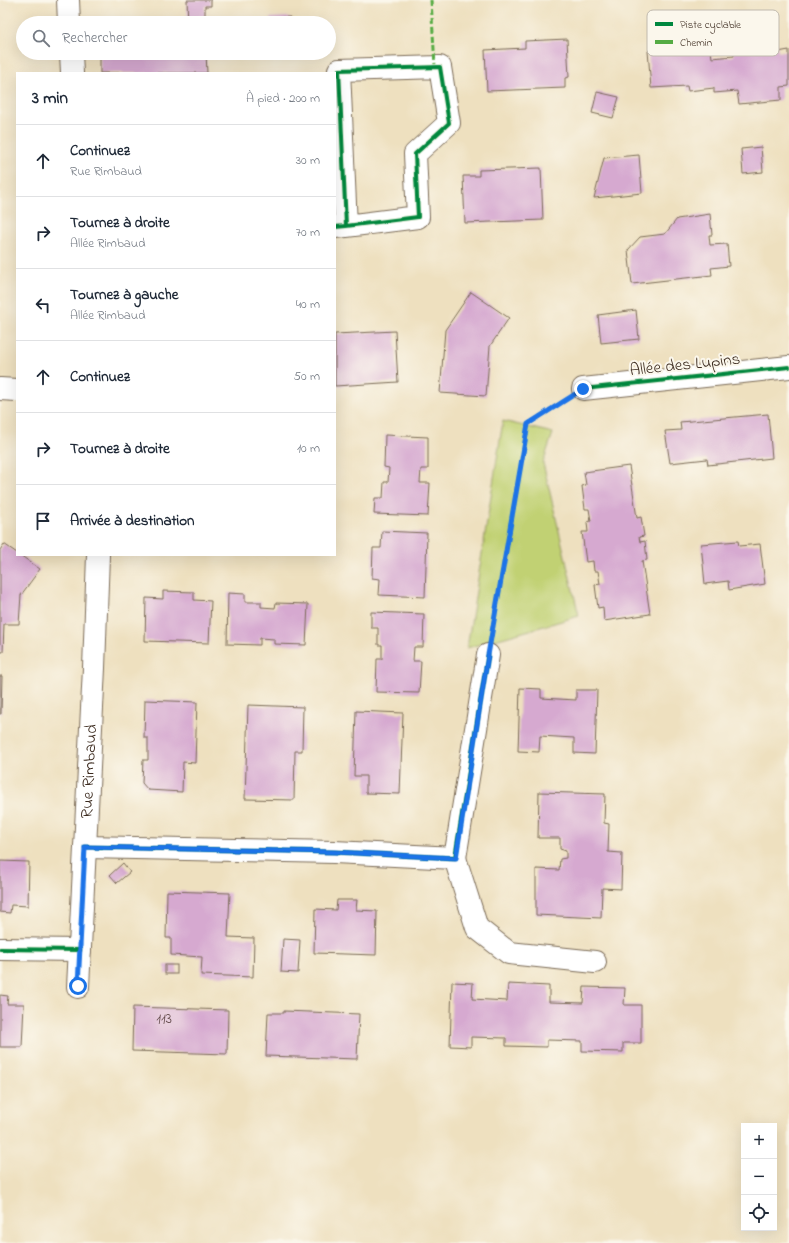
<!DOCTYPE html>
<html lang="fr">
<head>
<meta charset="utf-8">
<style>
	body { margin:0; font-family:"Indie Flower",sans-serif; background:#f6f6f7; color:#1f2937 }
	.controls { position:absolute; right:12px; bottom:12px; display:grid; overflow:hidden; border-radius:0px; box-shadow:0 4px 16px #0002 }
	.controls button { width:36px; height:36px; display:grid; place-items:center; padding:0; border:0; border-bottom:1px solid #e0e1e3; background:#fff; color:#1f2937; font:20px sans-serif }
	.stop { position:absolute; width:12px; height:12px; margin:-9px; border:3px solid #1a73e8; border-radius:50%; background:#fff }
	.stop.end { background:#1a73e8; border-color:#fff; box-shadow:0 1px 4px #0008 }
	.list { margin:0; padding:0; list-style:none }
	h2 { display:flex; justify-content:space-between; align-items:center; height:52px; margin:0; padding:0 16px; font-size:17px }
	h2 small { font-size:13px; font-weight:400; color:#747a83 }
	.list li { display:grid; grid-template-columns:26px 1fr auto; gap:12px; align-items:center; box-sizing:border-box; height:72px; padding:0 16px; border-top:1px solid #e0e1e3 }
	.list b { display:block; font-size:15px; white-space:nowrap }
	.list p { margin:0; font-size:13px; white-space:nowrap; color:#747a83 }
	.list em { font-size:13px; font-style:normal; color:#747a83 }
	.icon { flex:none; width:22px; height:22px; fill:none; stroke:currentColor; stroke-width:2; stroke-linecap:round; stroke-linejoin:round }
	.map { position:relative; flex:none; width:789px; height:1243px; overflow:hidden }
	.search { position:absolute; background:#fff; box-shadow:0 4px 16px #0002; left:16px; top:16px; width:320px; height:44px; display:flex; align-items:center; gap:10px; box-sizing:border-box; padding:0 14px; border-radius:22px; color:#747a83; font-size:15px }
	.panel { position:absolute; background:#fff; box-shadow:0 4px 16px #0002; left:16px; top:72px; width:320px; height:484px; border-radius:0px }
	.map>svg:first-child { display:block }
	.green { fill:#c1d173; stroke:#7e7e48 }
	.building { fill:#d6a9d0 }
	.lines { fill:none; stroke-linecap:round; stroke-linejoin:round }
	.minor-casing { stroke:#7a6a56; stroke-width:24 }
	.path { stroke:#7a6a56; stroke-width:2.5; stroke-dasharray:1 3; stroke-linecap:butt }
	.minor { stroke:#fff; stroke-width:22 }
	.quiet { stroke:#55ab43; stroke-width:3; stroke-dasharray:6 3; stroke-linecap:butt }
	.cycleway-casing { stroke:#fbf7ec; stroke-width:6 }
	.cycleway { stroke:#00873e; stroke-width:4 }
	.route { stroke:#1a73e8; stroke-width:5 }
	.labels { text-anchor:middle; dominant-baseline:central; stroke-width:4; stroke-linejoin:round; paint-order:stroke }
	.number-label { font-size:15px; fill:#624a4a }
	.street-label { font-size:17px; fill:#3b2a1e; stroke:#fbf7ec }
	.key { fill:#fbf7ec; stroke:#c1baae; stroke-width:1 }
	.key-label { font-size:11px; fill:#3b2a1e }
</style>
</head>
<body>
<div class="map">
<svg width="789" height="1243" viewBox="0 0 789 1243">
	<rect width="100%" height="100%" fill="#fbf7ec"/>
	<filter id="ink" filterUnits="userSpaceOnUse"><feTurbulence type="fractalNoise" baseFrequency=".025" numOctaves="2"/><feDisplacementMap in="SourceGraphic" scale="8" xChannelSelector="R" yChannelSelector="G"/><feConvolveMatrix kernelMatrix="1 2 1 2 8 2 1 2 1" color-interpolation-filters="sRGB"/></filter>
	<filter id="wash" filterUnits="userSpaceOnUse"><feTurbulence type="fractalNoise" baseFrequency=".012" numOctaves="4" result="noise"/><feDisplacementMap in="SourceGraphic" scale="16" xChannelSelector="R" yChannelSelector="G"/><feGaussianBlur stdDeviation="0.9" result="paint"/><feColorMatrix in="noise" values="0 0 0 0 0 0 0 0 0 0 0 0 0 0 0 0 0 1.4 0 .05"/><feComposite in="paint" operator="in"/></filter>
	<g filter="url(#wash)">
		<rect width="100%" height="100%" fill="#eee0bf"/>
		<polygon class="green" points="503,421 553,433 543,463 579,616 467,648"/>
		<g id="blocks">
			<g class="building">
				<polygon points="187,0 211,0 211,6 205,6 205,23 188,23"/>
				<polygon points="290,17 290,23 270,23 270,18"/>
				<polygon points="750,37 751,47 777,44 778,52 789,50 789,86 781,87 781,100 739,104 737,91 714,93 714,88 688,91 687,86 651,88 648,51 667,49 666,45 684,43 685,53 711,51 712,58 734,56 732,39"/>
				<polygon points="567,39 569,77 565,78 565,88 487,91 485,50 525,48 525,41"/>
				<polygon points="100,53 206,53 207,73 100,73"/>
				<polygon points="597,92 619,97 613,118 592,113"/>
				<polygon points="761,147 763,172 743,174 741,149"/>
				<polygon points="639,155 642,193 594,198 604,158"/>
				<polygon points="541,168 543,220 465,223 463,176 479,176 479,170"/>
				<polygon points="710,214 712,235 709,235 710,245 727,244 729,266 711,268 712,275 632,284 628,250 640,237 665,234 677,219"/>
				<polygon points="471,292 509,318 490,346 486,396 440,393 445,330"/>
				<polygon points="636,310 639,339 601,343 598,315"/>
				<polygon points="395,331 398,382 335,386 335,334"/>
				<polygon points="768,414 772,458 708,465 707,459 670,463 665,431 681,430 680,422"/>
				<polygon points="385,435 428,437 428,469 421,469 420,483 430,483 428,516 374,514 375,498 383,498 384,482 388,482 389,468 384,467"/>
				<polygon points="629,466 637,518 641,517 644,536 639,537 640,542 645,541 647,560 642,561 650,614 604,621 603,607 598,608 595,585 600,584 598,571 594,571 593,561 586,562 582,532 588,532 587,522 591,521 589,509 585,509 582,486 586,485 584,472"/>
				<polygon points="382,531 427,533 425,597 379,595 380,579 372,578 373,548 381,548"/>
				<polygon points="738,541 739,546 760,544 765,584 729,590 728,581 705,584 701,544"/>
				<polygon points="4,544 17,553 17,555 20,555 40,569 21,595 19,624 4,624 3,652 0,652 0,550"/>
				<polygon points="163,591 194,592 194,600 211,601 209,643 145,641 146,598 163,599"/>
				<polygon points="228,593 245,594 245,602 261,602 261,607 275,608 276,603 308,604 306,645 274,644 274,639 260,638 260,645 227,644"/>
				<polygon points="371,612 424,614 423,647 414,647 413,661 421,661 419,693 376,692 377,659 382,659 382,645 378,645 378,628 371,628"/>
				<polygon points="0,676 2,676 1,714 0,714"/>
				<polygon points="520,688 541,689 541,698 576,700 576,690 597,690 595,754 574,753 574,738 540,736 539,752 518,751"/>
				<polygon points="145,700 197,702 195,763 183,762 182,792 148,790 142,783 143,760 148,760 148,738 144,738"/>
				<polygon points="248,705 303,707 302,751 295,751 294,800 245,799"/>
				<polygon points="356,711 403,713 400,794 366,793 366,776 354,776"/>
				<polygon points="539,792 605,794 604,823 609,824 608,852 622,853 621,889 602,888 601,918 536,915 536,869 559,870 560,859 566,858 566,851 560,849 560,838 538,838"/>
				<polygon points="0,861 29,862 28,906 11,905 10,913 0,912"/>
				<polygon points="123,863 130,872 117,883 110,875"/>
				<polygon points="167,891 230,893 228,937 254,938 253,977 201,975 202,957 171,955 171,938 166,938"/>
				<polygon points="337,900 357,900 356,910 377,911 376,955 314,953 315,909 336,910"/>
				<polygon points="283,939 300,940 298,973 281,972"/>
				<rect x="165" y="965" width="12" height="9"/>
				<polygon points="452,982 473,983 472,999 507,1001 508,984 549,986 549,1002 583,1003 584,987 625,988 624,1005 641,1005 641,1043 623,1043 623,1052 582,1051 582,1041 547,1040 547,1047 506,1046 506,1038 471,1037 471,1047 450,1046"/>
				<polygon points="0,995 8,996 7,1004 24,1004 22,1047 0,1047"/>
				<polygon points="133,1007 228,1010 227,1054 132,1051"/>
				<polygon points="284,1011 359,1014 357,1059 266,1056 268,1013 284,1013"/>
			</g>
		</g>
	</g>
	<g filter="url(#ink)">
		<use href="#blocks" fill-opacity="0" stroke="#7a6a56" stroke-width="1"/>
		<g class="lines">
			<defs>
				<g id="minor">
					<polyline points="68,0 69,23"/>
					<polyline points="71,53 72,73"/>
					<polyline points="335,227 346,226 418,217 415,154 449,123 440,67 339,70 346,226"/>
					<polyline points="0,389 17,390"/>
					<polyline points="583,389 789,367"/>
					<polyline points="85,847 334,852 455,858 488,655"/>
					<polyline points="455,858 477,928 509,953 595,962"/>
					<polyline points="0,949 80,950"/>
					<path id="s1" d="M78 987 94 668 98 555"/>
				</g>
			</defs>
			<use href="#minor" class="minor-casing"/>
			<polyline class="path" points="493,627 528,424 559,404"/>
			<use href="#minor" class="minor"/>
			<polyline class="quiet" points="431,0 435,66"/>
			<defs>
				<g id="cycleway">
					<polyline points="335,227 346,226 418,217 415,154 449,123 440,67 339,70 346,226"/>
					<polyline points="583,389 789,367"/>
					<polyline points="85,847 334,852 455,858 488,655"/>
					<polyline points="0,949 80,950"/>
				</g>
			</defs>
			<use href="#cycleway" class="cycleway-casing"/>
			<use href="#cycleway" class="cycleway"/>
		</g>
	</g>
	<g class="lines" filter="url(#ink)">
		<polyline class="route" points="78,986 85,847 334,852 456,858 488,655 528,424 583,389"/>
	</g>
	<g class="labels">
		<g class="number-label">
			<text x="164" y="1019">113</text>
		</g>
		<g class="street-label">
			<text transform="translate(685 365) rotate(-6)">Allée des Lupins</text>
			<text stroke="none"><textPath href="#s1" startOffset="216">Rue Rimbaud</textPath></text>
		</g>
	</g>
	<rect x="647" y="10" width="132" height="46" rx="6" class="key"/>
	<rect x="655" y="22" width="18" height="4" fill="#00873e"/>
	<rect x="655" y="40" width="18" height="4" fill="#55ab43"/>
	<g class="key-label">
		<text x="680" y="28">Piste cyclable</text>
		<text x="680" y="46">Chemin</text>
	</g>
</svg>
<div class="controls">
<button>+</button>
<button>−</button>
<button><svg class="icon" aria-label="locate" viewBox="0 0 24 24"><circle cx="12" cy="12" r="6"/><path d="M12 2v4M12 18v4M2 12h4M18 12h4"/></svg></button>
</div>
<div class="stop" style="left:78px;top:986px"></div>
<div class="stop end" style="left:583px;top:389px"></div>
<div class="search"><svg class="icon" aria-label="search" viewBox="0 0 24 24"><circle cx="10" cy="10" r="6"/><path d="M15 15l6 6"/></svg>Rechercher</div>
<section class="panel">
<h2>3 min<small>À pied · 200 m</small></h2>
<ul class="list">
<li><svg class="icon" aria-label="ahead" viewBox="0 0 24 24"><path d="M12 20V5M6 11l6-6 6 6"/></svg><div><b>Continuez</b><p>Rue Rimbaud</p></div><em>30 m</em></li>
<li><svg class="icon" aria-label="right" viewBox="0 0 24 24"><path d="M7 20v-9h11M14 6l5 5-5 5"/></svg><div><b>Tournez à droite</b><p>Allée Rimbaud</p></div><em>70 m</em></li>
<li><svg class="icon" aria-label="left" viewBox="0 0 24 24"><path d="M17 20v-9H6M10 6l-5 5 5 5"/></svg><div><b>Tournez à gauche</b><p>Allée Rimbaud</p></div><em>40 m</em></li>
<li><svg class="icon" aria-label="ahead" viewBox="0 0 24 24"><path d="M12 20V5M6 11l6-6 6 6"/></svg><div><b>Continuez</b></div><em>50 m</em></li>
<li><svg class="icon" aria-label="right" viewBox="0 0 24 24"><path d="M7 20v-9h11M14 6l5 5-5 5"/></svg><div><b>Tournez à droite</b></div><em>10 m</em></li>
<li><svg class="icon" aria-label="arrive" viewBox="0 0 24 24"><path d="M6 21V4h12l-3 4 3 4H6"/></svg><div><b>Arrivée à destination</b></div></li>
</ul>
</section>
</div>
</body>
</html>
